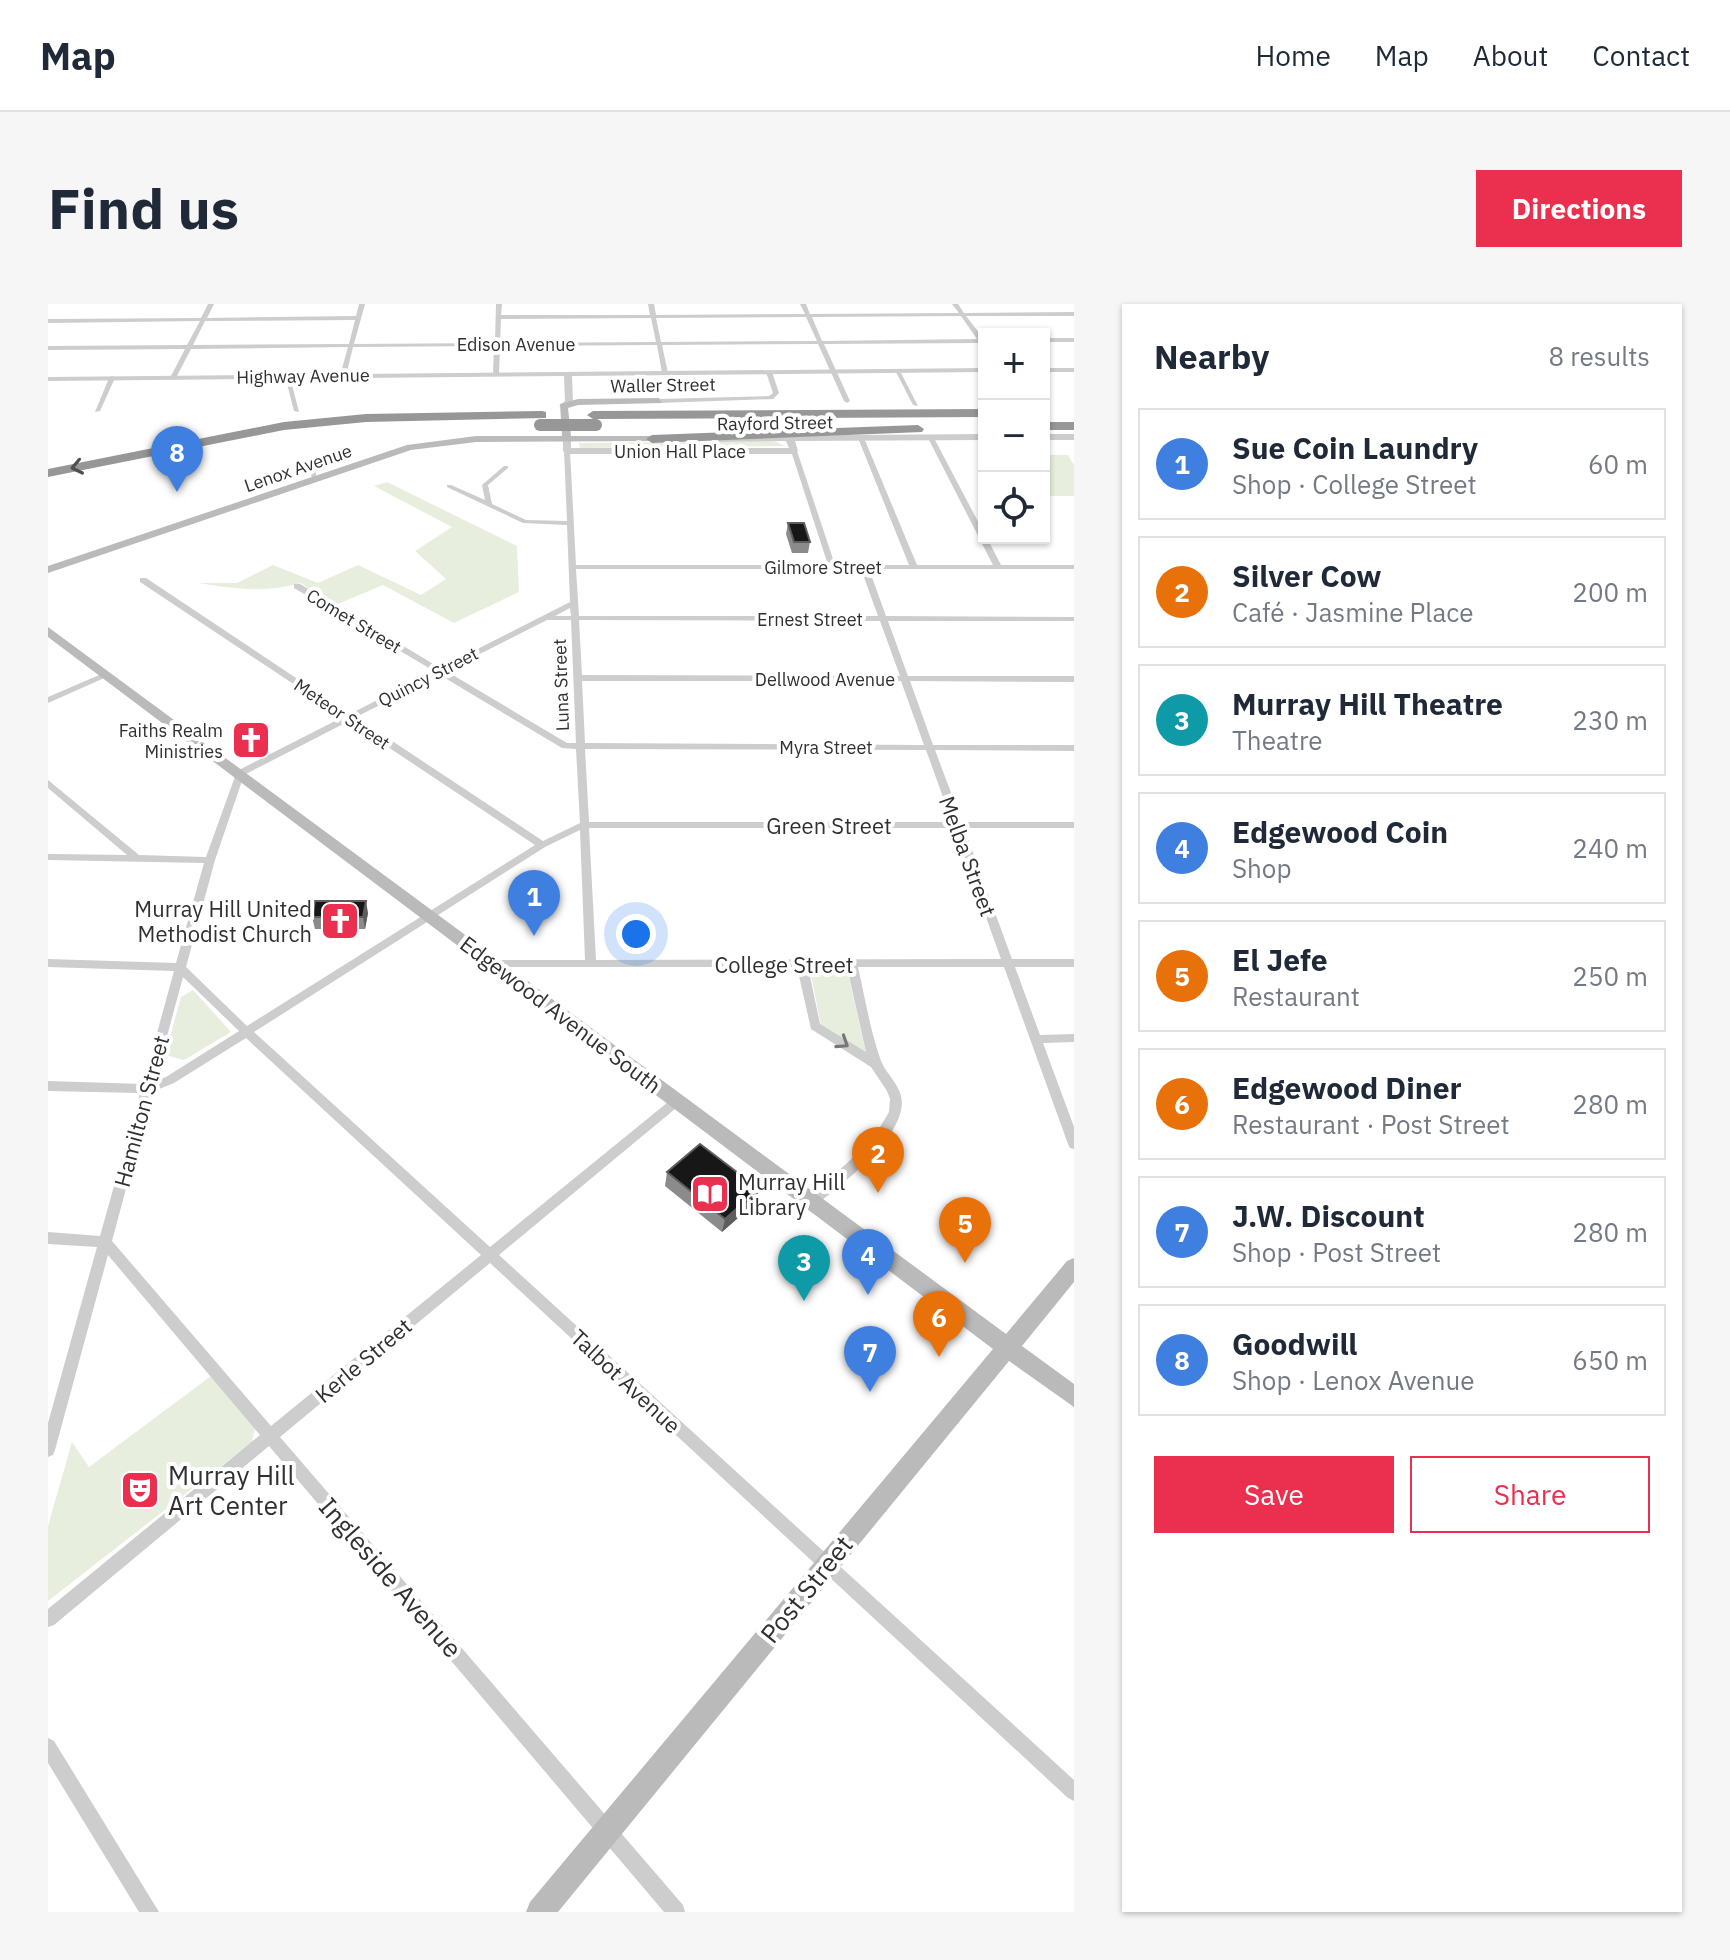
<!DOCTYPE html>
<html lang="en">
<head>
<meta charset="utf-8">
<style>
	body { margin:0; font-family:"IBM Plex Sans",sans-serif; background:#f6f6f7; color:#1f2937 }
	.controls { position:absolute; right:24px; top:24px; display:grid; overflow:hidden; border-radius:0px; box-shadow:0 2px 6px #0004 }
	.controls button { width:72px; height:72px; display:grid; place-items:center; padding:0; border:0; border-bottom:2px solid #e0e1e3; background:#fff; color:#1f2937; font:40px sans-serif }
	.you { position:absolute; left:588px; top:630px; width:28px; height:28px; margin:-20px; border:6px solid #fff; border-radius:50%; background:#1a73e8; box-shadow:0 0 0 12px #1a73e833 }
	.badge { display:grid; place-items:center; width:52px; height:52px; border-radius:50%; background:#eb2f4e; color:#fff; font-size:26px; font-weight:700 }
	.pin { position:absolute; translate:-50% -66px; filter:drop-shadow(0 2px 4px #0008) }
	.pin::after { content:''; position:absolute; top:42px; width:28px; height:24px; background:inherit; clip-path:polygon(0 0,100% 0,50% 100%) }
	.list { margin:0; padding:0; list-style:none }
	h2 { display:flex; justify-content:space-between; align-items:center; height:104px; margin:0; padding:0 32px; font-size:34px }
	h2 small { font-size:26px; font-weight:400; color:#747a83 }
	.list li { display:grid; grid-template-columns:52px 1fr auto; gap:24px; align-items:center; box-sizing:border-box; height:112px; margin:0 16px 16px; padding:0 16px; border:2px solid #e0e1e3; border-radius:0px }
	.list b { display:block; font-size:30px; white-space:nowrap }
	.list p { margin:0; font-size:26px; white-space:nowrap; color:#747a83 }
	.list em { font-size:26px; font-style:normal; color:#747a83 }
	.actions { display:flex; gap:16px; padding:24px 32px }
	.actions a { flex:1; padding:18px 0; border:2px solid #eb2f4e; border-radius:0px; text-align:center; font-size:28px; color:#eb2f4e }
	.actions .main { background:#eb2f4e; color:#fff }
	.icon { flex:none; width:44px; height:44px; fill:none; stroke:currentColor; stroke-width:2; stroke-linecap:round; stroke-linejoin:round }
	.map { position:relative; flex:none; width:1026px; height:1608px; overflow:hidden; border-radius:0px }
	header { display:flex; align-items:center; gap:48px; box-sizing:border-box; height:112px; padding:0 40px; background:#fff; border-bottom:2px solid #e0e1e3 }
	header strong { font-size:38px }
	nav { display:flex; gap:44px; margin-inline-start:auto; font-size:28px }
	.intro { display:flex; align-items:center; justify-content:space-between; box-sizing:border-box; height:192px; padding:0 48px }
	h1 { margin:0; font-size:56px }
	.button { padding:20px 36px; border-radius:0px; background:#eb2f4e; color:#fff; font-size:28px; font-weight:700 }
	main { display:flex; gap:48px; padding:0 48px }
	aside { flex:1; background:#fff; border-radius:0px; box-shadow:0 2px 6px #0004 }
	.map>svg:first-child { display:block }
	.green { fill:#e8eede }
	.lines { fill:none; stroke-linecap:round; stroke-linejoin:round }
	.minor { fill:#cdcdcd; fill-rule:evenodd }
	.tertiary { fill:#cdcdcd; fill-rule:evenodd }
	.secondary { fill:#bababa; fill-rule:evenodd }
	.motorway { fill:#979797; fill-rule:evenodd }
	.motorway-bridge { stroke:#979797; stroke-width:12 }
	.wall { fill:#8b8b8b }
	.shaded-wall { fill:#5d5d5d }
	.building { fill:#171717; stroke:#5d5d5d; stroke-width:2 }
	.oneway { stroke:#4f4f4f }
	.oneway2 { stroke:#777 }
	.labels { text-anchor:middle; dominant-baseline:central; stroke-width:8; stroke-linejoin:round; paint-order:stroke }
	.far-street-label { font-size:18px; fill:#303030; stroke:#fff }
	.far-poi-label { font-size:18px; fill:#303030; stroke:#fff; text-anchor:end }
	.street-label { font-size:22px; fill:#303030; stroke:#fff }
	.poi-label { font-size:22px; fill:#303030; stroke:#fff; text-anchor:end }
	.near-poi-label { font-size:26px; fill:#303030; stroke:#fff; text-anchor:start }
	.near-street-label { font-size:26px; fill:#303030; stroke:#fff }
</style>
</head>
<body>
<header>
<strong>Map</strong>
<nav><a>Home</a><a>Map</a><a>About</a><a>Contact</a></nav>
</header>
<div class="intro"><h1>Find us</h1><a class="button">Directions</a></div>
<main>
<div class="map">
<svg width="1026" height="1608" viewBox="0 0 1026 1608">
	<rect width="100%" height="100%" fill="#fff"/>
	<g class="green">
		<polygon points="726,137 737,142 532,144 531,139"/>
		<polygon points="996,151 1020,151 1026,161 1026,192 996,192"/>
		<path d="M339 178 469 242 471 288 406 319 335 281 285 302 253 279C218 289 186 285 151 279H189L225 261 270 279 310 261 373 291 398 275 367 247 404 223 326 182Z"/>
		<polygon points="762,665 799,665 818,749 773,722"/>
		<polygon points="145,686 183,728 136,756 117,751 133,693"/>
		<polygon points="163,1072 207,1124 204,1138 0,1297 0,1222 24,1138 41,1163"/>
	</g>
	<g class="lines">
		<g class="minor">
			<path d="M160 0H166L159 14 308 12 311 0H317L306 40 447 39 448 0H454L453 11H602L600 0H606L608 11 757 10 752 0H758L762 10 911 9 904 0H910L916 9 1026 8V12H918L936 35 935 42 931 39 776 40 802 97 799 99 796 97 770 40 614 41 620 69 617 71 614 69 609 41 452 42 451 70 448 72 445 70 446 42 305 43 298 72 295 74 292 72 300 43 143 45 128 74 125 76 122 74 137 45 0 46V42L139 41 152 17 0 19V15L153 14ZM913 12 929 35 774 37 764 13ZM758 13 769 37 613 38 608 14ZM603 14 608 38 452 39 453 15ZM307 16 301 40 145 41 157 17Z"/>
			<rect x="996" y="34" width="30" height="4"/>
			<polygon points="721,66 724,68 731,89 725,95 611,99 608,97 611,95 721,92 725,89 718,68"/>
			<polygon points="847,66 852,67 870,102 865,101"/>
			<polygon points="64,72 67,74 52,107 47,108 61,74"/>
			<polygon points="237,72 242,73 251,108 246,107"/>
			<path d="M813 132 816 134 869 261H945L880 134 883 132 886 134 936 229V234H939L953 261H1026V265H821L838 312 1026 313V317H840L860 372H1026V378L862 377 885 441H1026V447L887 446 914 518H1026V524H916L964 655H1026V663H967L992 731 1026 730V738L995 739 1026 823V845L1022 844 1020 840 956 663H810C817 694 822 725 832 754 836 768 850 778 853 792 862 829 793 881 768 901L763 902 758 901 757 897 758 893 797 861 826 833 841 808 842 795 839 787 823 763 763 725 749 663H441L440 660 445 656H537L532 526 497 543 206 728 442 943 625 794H633L635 797 633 800 451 951 1026 1476V1497L1020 1494 442 959 232 1133 635 1601 637 1608H616L221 1142 6 1321 0 1323V1305L212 1131 60 951 7 1146 5 1151 0 1153V1119L49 943 0 940V928L52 932 92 789 0 787V777L95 780 126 667 0 663V655L128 659 156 559 0 556V550L79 551 0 484V476L91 551 158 553 189 467 295 413 92 278V274H98L302 410 386 367 246 284V280H252L392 364 522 298 519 221 475 219 399 183V181H403L437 196 434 181 456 162H460V164L440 181 444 200 478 216 519 217 516 147 519 145 522 147 528 261H780L743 147 746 145 749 147 787 261H861L810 134ZM528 265H813L830 312H531ZM522 304 523 312H507ZM499 316H523L528 439H519L398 367ZM531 316 832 317 852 372 534 371ZM392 371 514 444 528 445 532 519 495 537 308 413ZM534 377H853L876 441 537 439ZM301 417 487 541 199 722 138 663 167 556 196 471ZM537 445 878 446 904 518H541ZM541 524H906L953 655 548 656ZM760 663H799L818 748 772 720ZM135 673 191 727 118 773 107 777ZM198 734 433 951 223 1122 64 937 104 788 126 779Z"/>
			<polygon points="261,158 266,159 269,176 264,175"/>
			<polygon points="56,369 63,371 0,399 0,393"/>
			<polygon points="0,1434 6,1437 111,1608 91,1608 0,1459"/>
		</g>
		<g class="tertiary">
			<polygon points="936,64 936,68 524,72 525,98 515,104 511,102 517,97 516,72 0,77 0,73"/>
			<rect x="996" y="64" width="30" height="4"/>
			<polygon points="936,130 936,136 747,137 750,147 746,150 519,150 515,147 515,136 519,133 523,136 523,144 741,144 738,137 670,138 666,135 670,132"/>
			<rect x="996" y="130" width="30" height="6"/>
		</g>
		<g class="secondary">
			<polygon points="611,94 614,99 530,101 520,104 523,132 604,132 607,133 607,137 428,138 363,146 0,269 0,262 359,141 428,132 514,132 512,100 530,95"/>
			<polygon points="0,323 958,1030 1019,957 1026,954 1026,978 974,1042 1026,1080 1026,1103 961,1057 510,1608 478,1608 482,1598 945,1045 0,333"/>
		</g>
		<g class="motorway">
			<polygon points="936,105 936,113 545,115 539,111 545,107"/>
			<polygon points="494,107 498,108 498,114 318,118 236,126 0,173 0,165 236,118 318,110"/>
			<rect x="996" y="118" width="30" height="8"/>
			<polygon points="870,121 876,125 874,128 604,139 598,135 604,131"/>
		</g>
		<polyline class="motorway-bridge" points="492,121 548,121"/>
	</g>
	<g class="wall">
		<polygon points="740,219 762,238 760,249 744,249 738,230"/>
		<polygon points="320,609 317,625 267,625 264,613"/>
		<polygon points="619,868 707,899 674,928 617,882"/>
	</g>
	<g class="shaded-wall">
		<polygon points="318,597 320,609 317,625 315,613"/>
		<polygon points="711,885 707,899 674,928 677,915"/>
	</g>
	<g class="building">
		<polygon points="740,219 756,219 762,238 746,238"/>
		<polygon points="267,597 318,597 315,613 264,613"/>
		<polygon points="652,840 711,885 677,915 619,868"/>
	</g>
	<defs><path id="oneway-chevron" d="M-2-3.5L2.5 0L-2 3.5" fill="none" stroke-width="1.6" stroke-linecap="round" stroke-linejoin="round" transform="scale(2)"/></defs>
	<use class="oneway" href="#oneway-chevron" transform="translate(29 163) rotate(168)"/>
	<use class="oneway2" href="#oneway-chevron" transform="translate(795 739) rotate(33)"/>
	<defs>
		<symbol id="church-square" viewBox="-11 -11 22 22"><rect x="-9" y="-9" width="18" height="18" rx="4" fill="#eb2f4e" stroke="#fff"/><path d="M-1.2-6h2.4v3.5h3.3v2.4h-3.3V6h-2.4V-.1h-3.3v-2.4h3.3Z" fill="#fff"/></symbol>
		<symbol id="library-square" viewBox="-11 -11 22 22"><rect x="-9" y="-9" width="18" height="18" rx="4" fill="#eb2f4e" stroke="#fff"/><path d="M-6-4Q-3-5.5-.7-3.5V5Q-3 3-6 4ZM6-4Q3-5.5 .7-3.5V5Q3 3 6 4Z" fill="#fff"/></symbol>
		<symbol id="theatre-square" viewBox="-11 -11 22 22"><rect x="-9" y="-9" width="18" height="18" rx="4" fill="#eb2f4e" stroke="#fff"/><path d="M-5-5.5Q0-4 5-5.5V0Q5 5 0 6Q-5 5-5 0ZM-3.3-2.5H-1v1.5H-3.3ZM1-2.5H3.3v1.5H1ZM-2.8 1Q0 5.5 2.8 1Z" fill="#fff"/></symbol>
	</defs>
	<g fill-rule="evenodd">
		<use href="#church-square" x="181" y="414" width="44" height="44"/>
		<use href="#church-square" x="270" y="595" width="44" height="44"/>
		<use href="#library-square" x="640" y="868" width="44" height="44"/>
		<use href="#theatre-square" x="70" y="1164" width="44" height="44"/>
	</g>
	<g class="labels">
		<g class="far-street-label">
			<text x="468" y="40">Edison Avenue</text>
			<text transform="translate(255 72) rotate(-1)">Highway Avenue</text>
			<text transform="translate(615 81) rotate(-1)">Waller Street</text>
			<text transform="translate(727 119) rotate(-1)">Rayford Street</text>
			<text x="632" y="147">Union Hall Place</text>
			<text transform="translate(250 164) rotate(-19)">Lenox Avenue</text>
			<text x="775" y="263">Gilmore Street</text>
			<text x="762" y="315">Ernest Street</text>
			<text transform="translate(306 317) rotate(31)">Comet Street</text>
			<text transform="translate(380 373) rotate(-27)">Quincy Street</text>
			<text x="777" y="375">Dellwood Avenue</text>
			<text transform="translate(513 381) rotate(-92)">Luna Street</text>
			<text transform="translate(294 410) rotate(34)">Meteor Street</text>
			<text x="778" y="443">Myra Street</text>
		</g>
		<g class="far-poi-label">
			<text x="175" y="426">Faiths Realm<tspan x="175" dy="21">Ministries</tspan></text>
		</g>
		<g class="street-label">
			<text x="781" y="521">Green Street</text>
			<text transform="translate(920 552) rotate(70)">Melba Street</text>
			<text x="736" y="660">College Street</text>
			<text transform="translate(513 710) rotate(37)">Edgewood Avenue South</text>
			<text transform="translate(93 807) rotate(-75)">Hamilton Street</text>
			<text transform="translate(315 1056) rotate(-40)">Kerle Street</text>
			<text transform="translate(578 1077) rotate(43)">Talbot Avenue</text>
		</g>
		<g class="poi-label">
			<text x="264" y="604">Murray Hill United<tspan x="264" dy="25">Methodist Church</tspan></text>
			<text x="690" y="877" text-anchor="start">Murray Hill<tspan x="690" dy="25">Library</tspan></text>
		</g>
		<g class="near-poi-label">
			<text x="120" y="1171">Murray Hill<tspan x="120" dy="30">Art Center</tspan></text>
		</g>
		<g class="near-street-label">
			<text transform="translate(343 1273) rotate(49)">Ingleside Avenue</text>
			<text transform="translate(758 1285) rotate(-51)">Post Street</text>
		</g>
	</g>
</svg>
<div class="controls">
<button>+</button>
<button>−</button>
<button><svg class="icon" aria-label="locate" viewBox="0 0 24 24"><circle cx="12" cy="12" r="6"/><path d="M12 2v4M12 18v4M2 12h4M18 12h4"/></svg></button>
</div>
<div class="you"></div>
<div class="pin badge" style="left:486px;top:632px;background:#3f7fe0">1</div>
<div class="pin badge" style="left:830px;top:889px;background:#e8710a">2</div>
<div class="pin badge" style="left:756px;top:997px;background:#0f9aa8">3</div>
<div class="pin badge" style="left:820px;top:991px;background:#3f7fe0">4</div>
<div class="pin badge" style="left:917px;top:959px;background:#e8710a">5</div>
<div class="pin badge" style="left:891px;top:1053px;background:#e8710a">6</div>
<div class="pin badge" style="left:822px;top:1088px;background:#3f7fe0">7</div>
<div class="pin badge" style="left:129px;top:188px;background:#3f7fe0">8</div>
</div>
<aside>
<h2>Nearby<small>8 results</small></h2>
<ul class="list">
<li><span class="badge" style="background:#3f7fe0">1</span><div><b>Sue Coin Laundry</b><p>Shop · College Street</p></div><em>60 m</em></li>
<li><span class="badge" style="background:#e8710a">2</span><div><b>Silver Cow</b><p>Café · Jasmine Place</p></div><em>200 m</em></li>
<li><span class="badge" style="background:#0f9aa8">3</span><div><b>Murray Hill Theatre</b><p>Theatre</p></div><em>230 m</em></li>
<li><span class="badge" style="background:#3f7fe0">4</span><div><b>Edgewood Coin</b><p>Shop</p></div><em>240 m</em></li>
<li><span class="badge" style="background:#e8710a">5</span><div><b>El Jefe</b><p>Restaurant</p></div><em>250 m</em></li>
<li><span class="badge" style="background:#e8710a">6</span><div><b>Edgewood Diner</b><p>Restaurant · Post Street</p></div><em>280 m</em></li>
<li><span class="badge" style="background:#3f7fe0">7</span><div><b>J.W. Discount</b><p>Shop · Post Street</p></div><em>280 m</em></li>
<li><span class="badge" style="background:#3f7fe0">8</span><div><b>Goodwill</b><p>Shop · Lenox Avenue</p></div><em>650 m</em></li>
</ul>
<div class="actions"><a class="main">Save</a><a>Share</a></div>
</aside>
</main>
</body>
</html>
